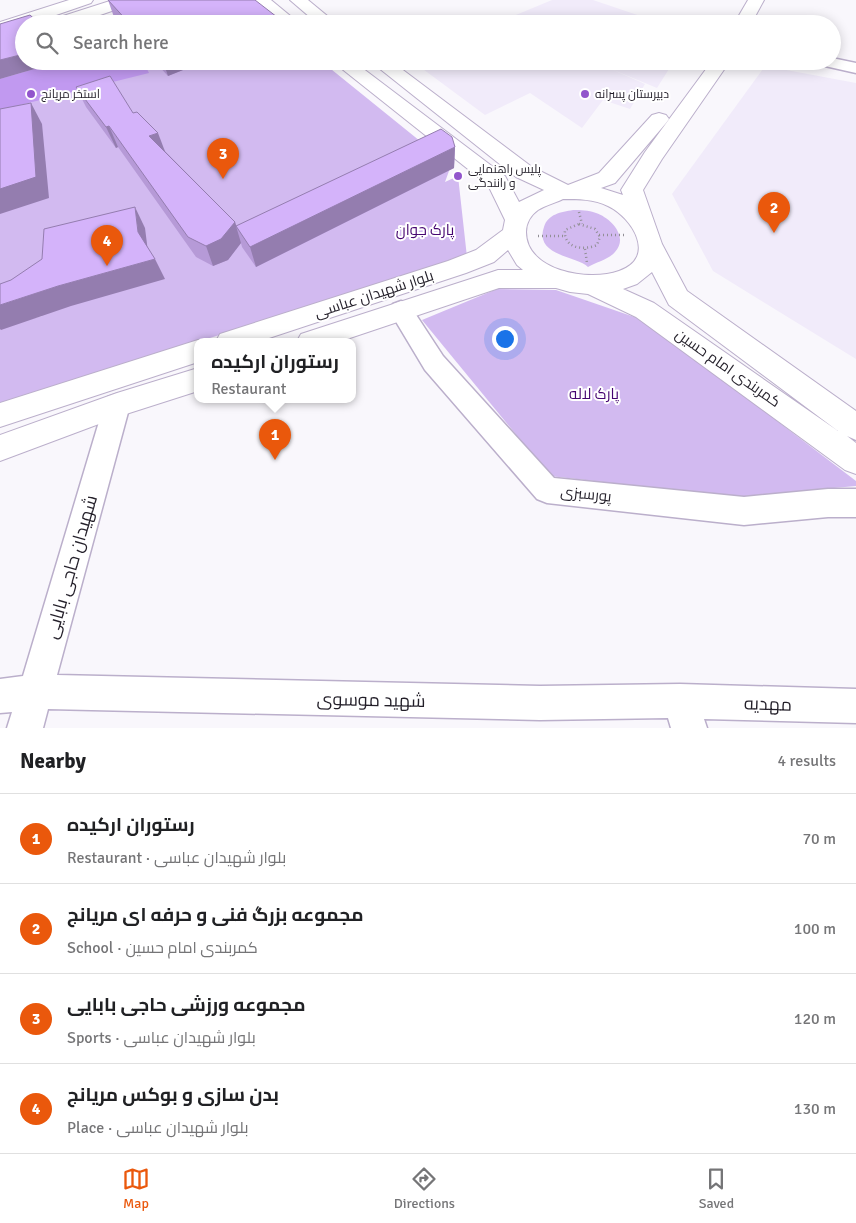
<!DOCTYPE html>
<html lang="en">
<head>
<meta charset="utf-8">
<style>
	body { margin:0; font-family:Signika,Cairo,sans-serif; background:#f2f2f2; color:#202124 }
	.you { position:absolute; left:504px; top:338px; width:18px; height:18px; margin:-12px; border:4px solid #fff; border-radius:50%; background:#1a73e8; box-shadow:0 0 0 8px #1a73e833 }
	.badge { display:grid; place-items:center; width:32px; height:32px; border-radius:50%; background:#ea580c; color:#fff; font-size:16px; font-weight:700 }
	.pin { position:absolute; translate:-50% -41px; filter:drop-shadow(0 1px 2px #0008) }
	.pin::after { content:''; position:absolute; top:26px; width:18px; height:15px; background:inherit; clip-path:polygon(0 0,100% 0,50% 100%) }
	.popup { position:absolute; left:194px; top:338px; width:162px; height:65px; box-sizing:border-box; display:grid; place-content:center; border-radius:10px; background:#fff; filter:drop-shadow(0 1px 4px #0005); font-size:16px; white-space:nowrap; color:#757577 }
	.popup b { font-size:19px; color:#202124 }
	.popup::after { content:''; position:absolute; left:50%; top:100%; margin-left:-10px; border:10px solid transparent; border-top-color:#fff }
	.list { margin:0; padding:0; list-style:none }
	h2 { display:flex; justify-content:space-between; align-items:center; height:65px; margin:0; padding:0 20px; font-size:21px }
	h2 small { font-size:16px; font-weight:400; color:#757577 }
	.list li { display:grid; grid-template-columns:32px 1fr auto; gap:15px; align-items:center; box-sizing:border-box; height:90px; padding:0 20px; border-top:1px solid #e0e0e0 }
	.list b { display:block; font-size:19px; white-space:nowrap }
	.list p { margin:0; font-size:16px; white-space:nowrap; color:#757577 }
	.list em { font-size:16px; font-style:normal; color:#757577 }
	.icon { flex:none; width:28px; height:28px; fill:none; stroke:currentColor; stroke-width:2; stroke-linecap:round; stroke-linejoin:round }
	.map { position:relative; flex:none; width:856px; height:728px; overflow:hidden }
	.search { position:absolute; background:#fff; box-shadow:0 2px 12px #0003; left:15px; right:15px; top:15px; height:55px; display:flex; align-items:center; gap:12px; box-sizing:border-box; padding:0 18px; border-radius:28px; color:#757577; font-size:19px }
	.sheet { height:425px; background:#fff }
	nav { display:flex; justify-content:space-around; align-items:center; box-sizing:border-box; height:70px; border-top:1px solid #e0e0e0; background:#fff; font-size:14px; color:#757577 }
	nav a { display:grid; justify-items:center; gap:2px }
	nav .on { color:#ea580c }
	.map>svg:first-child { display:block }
	.built { fill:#f1ebfa }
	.green { fill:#d2baf0 }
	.water { fill:#c199f0 }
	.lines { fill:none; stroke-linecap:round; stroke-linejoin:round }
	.minor-casing { stroke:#bbafcb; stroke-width:3 }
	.major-casing { stroke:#bbafcb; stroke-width:2 }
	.path { stroke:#928f96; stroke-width:2.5; stroke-dasharray:1 3; stroke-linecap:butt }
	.minor { fill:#fff; fill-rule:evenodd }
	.major { fill:#fff; fill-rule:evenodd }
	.wall { fill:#b69ad7 }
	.shaded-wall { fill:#947daf }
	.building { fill:#d4b3fa; stroke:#947daf }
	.poi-dot { fill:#9255cc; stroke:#fff; stroke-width:2 }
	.labels { text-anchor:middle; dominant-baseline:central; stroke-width:4; stroke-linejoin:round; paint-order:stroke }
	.far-poi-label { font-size:12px; fill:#231f29; stroke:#fff; text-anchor:start }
	.park-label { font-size:15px; fill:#450570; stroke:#fff }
	.street-label { font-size:15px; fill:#231f29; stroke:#fff }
	.near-street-label { font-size:18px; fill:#231f29; stroke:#fff }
</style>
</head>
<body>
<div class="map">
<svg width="856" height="728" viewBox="0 0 856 728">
	<rect width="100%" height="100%" fill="#f9f7fc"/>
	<g class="built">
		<polygon points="552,0 593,0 664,24 494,24"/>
		<polygon points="412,61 590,62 674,61 657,88 611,69 645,84 630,109 603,100 582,128 530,93 485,115"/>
		<polygon points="765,66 856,83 856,359 713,271 672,194"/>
	</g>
	<g class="green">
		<polygon points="0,56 24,61 321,61 441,158 449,171 445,182 458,176 467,257 0,404 0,327 42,316 0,323"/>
		<path d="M573 210C581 210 588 210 596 213 611 218 629 237 615 252 608 260 596 262 588 267 577 256 534 256 544 227 548 214 561 212 573 210Z"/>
		<polygon points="497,289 556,290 646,321 856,481 856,486 735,497 550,476 422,320"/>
	</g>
	<polygon class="water" points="62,61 143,61 149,73 0,110 0,79"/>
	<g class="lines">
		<defs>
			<g id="minor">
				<polygon points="832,58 856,63 856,73 816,64 814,61 832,61"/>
				<polygon points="401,301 409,304 443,356 554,478 744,497 828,489 856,489 856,517 828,517 744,525 547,503 537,499 425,370 389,310 393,304"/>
				<polygon points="117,394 126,397 130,405 57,675 540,686 680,684 856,689 856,723 704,719 707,728 671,728 668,718 540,720 48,709 43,728 7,728 12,712 0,713 0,679 23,676 104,405 108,397"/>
			</g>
			<g id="major">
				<polygon points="69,0 93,0 91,3 30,24 24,24 24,26 0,33 0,22"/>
				<polygon points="113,0 137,0 135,3 74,24 59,24 58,21 60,17"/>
				<polygon points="253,0 271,0 300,24 281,24"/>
				<polygon points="290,0 308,0 337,24 318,24"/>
				<polygon points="748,0 764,0 751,24 734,24"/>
				<path d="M332 61H353L505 176 519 202 544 190 516 177 370 61H391L532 167 568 185 599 173 652 115 659 113 666 115 669 119 666 123 615 183 601 188 623 195 621 190 645 152 712 61H730L662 159 643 190 662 244 687 291 856 411V440L847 436 856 443V474L845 470 636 317 588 294 570 292 556 288H499L341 341H297L301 334 489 273 498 270H523L517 265 508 250 494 262 466 273 260 341H216L220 334 448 261 476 250 503 230 505 220 488 185ZM563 199C578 199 594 199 608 206 633 218 657 258 619 271 589 282 526 271 526 232 526 223 531 215 538 210 546 205 555 203 563 199ZM652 272 669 305 838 431 654 303 623 289 637 284Z"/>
				<polygon points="198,340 201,341 198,341 198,362 0,427 0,403"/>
				<polygon points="198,368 198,391 123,415 0,461 0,435 117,393"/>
			</g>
		</defs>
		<use href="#minor" class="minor-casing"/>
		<use href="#major" class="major-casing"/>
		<g class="path">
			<polyline points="579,212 582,224"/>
			<path d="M579 224 595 229 600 237 597 245C583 251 563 248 565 230Z"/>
			<polyline points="599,235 624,235"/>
			<polyline points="538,236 564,236"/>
			<polyline points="585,249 587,263"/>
		</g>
		<use href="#minor" class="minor"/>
		<use href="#major" class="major"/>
	</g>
	<g class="wall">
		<polygon points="108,0 278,24 119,24 115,20"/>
		<polygon points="154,61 194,61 193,66 168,76"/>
		<polygon points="76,87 133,113 165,151 235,222 236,226 455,147 454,168 256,267 242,247 241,243 228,260 213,266 196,257 118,147 116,148 86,107"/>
	</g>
	<g class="shaded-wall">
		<polygon points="277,17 278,24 257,24"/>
		<polygon points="24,54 24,61 62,61 0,79 0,60"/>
		<polygon points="163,61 194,61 193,66 168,76"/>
		<polygon points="31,103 42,124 49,198 0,214 0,189"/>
		<polygon points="109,126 118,147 116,148 106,127"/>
		<polygon points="158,133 166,154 149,136"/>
		<polygon points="455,147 454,168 256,267 250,247"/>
		<polygon points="135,207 145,228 148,252 138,232"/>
		<polygon points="235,222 237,228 236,226 241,243 228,260 213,266 206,246"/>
		<polygon points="155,259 165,279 71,306 1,330 0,329 0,305 58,286"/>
	</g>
	<g class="building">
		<polygon points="108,0 255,0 277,17 257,24 130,24"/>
		<polygon points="30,15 40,24 24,24 24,54 0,60 0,24"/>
		<polygon points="110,76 133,113 137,112 158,133 149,136 235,222 221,239 206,246 188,237 109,126 106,127 76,87"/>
		<polygon points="31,103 36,177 0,189 0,109"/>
		<polygon points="441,129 452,137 455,147 250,247 236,226"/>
		<polygon points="135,207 138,232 155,259 58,286 0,305 0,284 11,280 42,259 44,229"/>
	</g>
	<g class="poi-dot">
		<circle cx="31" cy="94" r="5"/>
		<circle cx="585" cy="94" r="5"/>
		<circle cx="458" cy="176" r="5"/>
	</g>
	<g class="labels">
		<g class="far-poi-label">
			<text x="41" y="94">استخر مریانج</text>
			<text x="595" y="94">دبیرستان پسرانه</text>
			<text x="468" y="169">پلیس راهنمایی<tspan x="468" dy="14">و رانندگی</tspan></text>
		</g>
		<g class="park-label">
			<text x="425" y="230">پارک جوان</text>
			<text x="594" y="394">پارک لاله</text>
		</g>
		<g class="street-label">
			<text transform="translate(374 294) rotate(-18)">بلوار شهیدان عباسی</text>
			<text transform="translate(728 368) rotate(35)">کمربندی امام حسین</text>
			<text transform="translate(586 494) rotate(6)">پورسبزی</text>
		</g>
		<g class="near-street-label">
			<text transform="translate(71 567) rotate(-74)">شهیدان حاجی بابایی</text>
			<text transform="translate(371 700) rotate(1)">شهید موسوی</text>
			<text transform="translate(768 704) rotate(2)">مهدیه</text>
		</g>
	</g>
</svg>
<div class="you"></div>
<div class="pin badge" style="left:275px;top:460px">1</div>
<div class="popup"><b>رستوران ارکیده</b>Restaurant</div>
<div class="pin badge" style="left:774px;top:233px">2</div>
<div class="pin badge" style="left:223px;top:179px">3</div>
<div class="pin badge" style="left:107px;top:266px">4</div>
<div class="search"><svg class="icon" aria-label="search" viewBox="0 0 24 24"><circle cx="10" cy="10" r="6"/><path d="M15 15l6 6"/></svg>Search here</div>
</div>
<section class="sheet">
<h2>Nearby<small>4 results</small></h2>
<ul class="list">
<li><span class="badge">1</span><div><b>رستوران ارکیده</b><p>Restaurant · بلوار شهیدان عباسی</p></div><em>70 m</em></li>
<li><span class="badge">2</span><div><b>مجموعه بزرگ فنی و حرفه ای مریانج</b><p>School · کمربندی امام حسین</p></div><em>100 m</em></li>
<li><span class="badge">3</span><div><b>مجموعه ورزشی حاجی بابایی</b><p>Sports · بلوار شهیدان عباسی</p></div><em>120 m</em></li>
<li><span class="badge">4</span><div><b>بدن سازی و بوکس مریانج</b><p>Place · بلوار شهیدان عباسی</p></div><em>130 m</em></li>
</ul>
</section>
<nav>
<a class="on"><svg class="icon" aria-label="map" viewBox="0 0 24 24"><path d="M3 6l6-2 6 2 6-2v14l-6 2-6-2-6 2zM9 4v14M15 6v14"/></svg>Map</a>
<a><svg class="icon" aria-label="directions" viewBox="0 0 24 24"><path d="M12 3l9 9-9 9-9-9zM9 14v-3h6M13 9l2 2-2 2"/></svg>Directions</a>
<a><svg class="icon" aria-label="saved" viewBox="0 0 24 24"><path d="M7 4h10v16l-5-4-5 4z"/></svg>Saved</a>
</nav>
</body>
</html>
